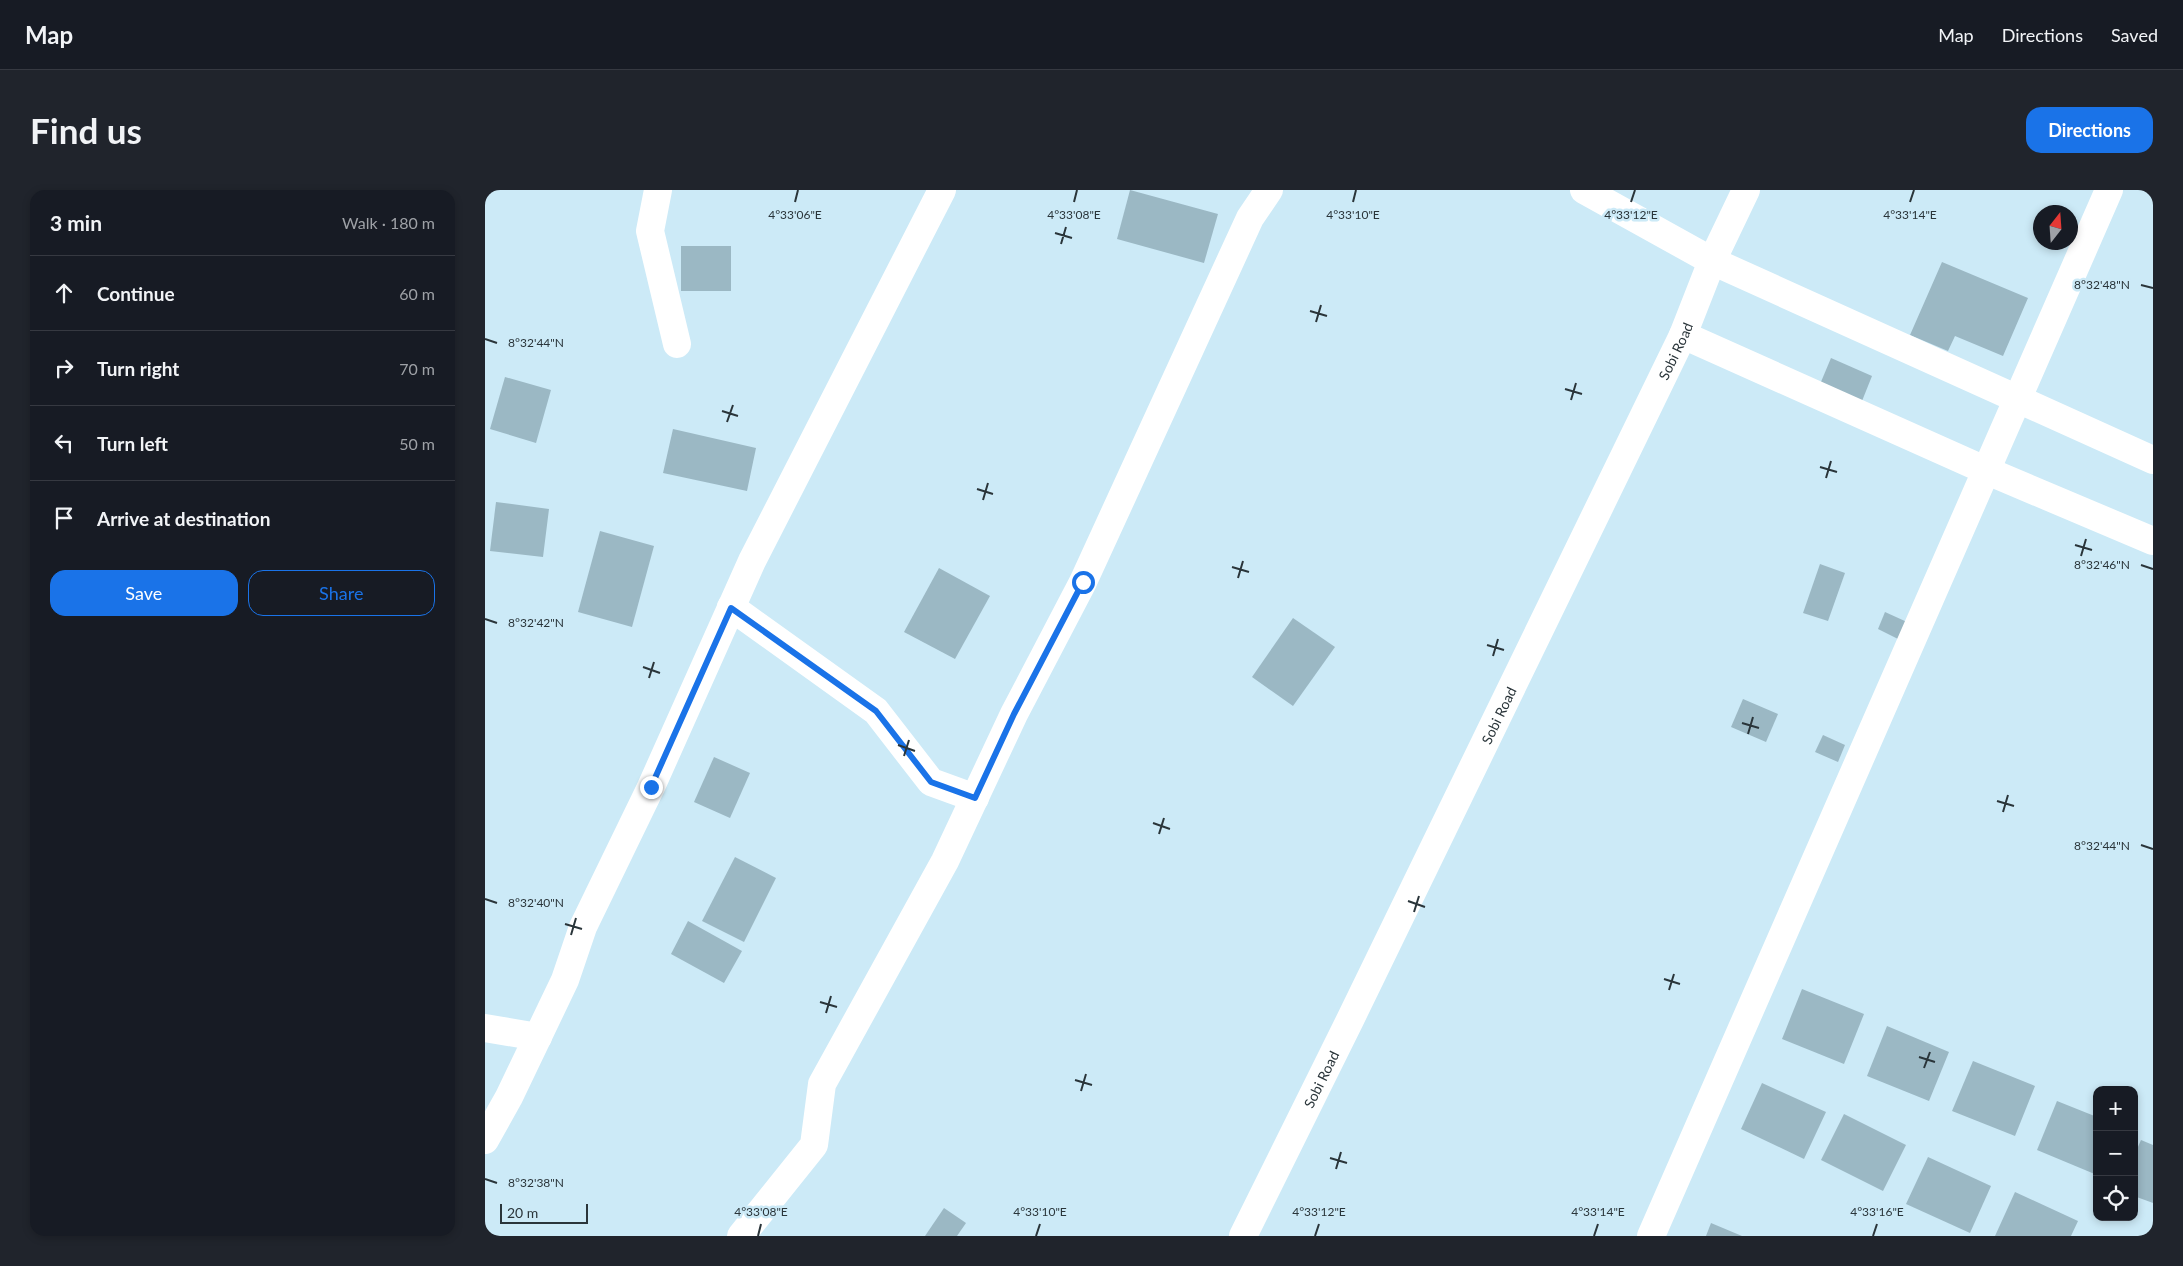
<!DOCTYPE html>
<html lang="en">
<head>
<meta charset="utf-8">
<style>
	body { margin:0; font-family:Lato,sans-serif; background:#20242c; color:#f1f3f6 }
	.controls { position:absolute; right:15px; bottom:15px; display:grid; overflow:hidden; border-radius:10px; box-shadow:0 2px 8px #0003 }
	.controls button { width:45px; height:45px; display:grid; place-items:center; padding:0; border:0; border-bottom:1px solid #363941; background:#171b24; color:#f1f3f6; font:25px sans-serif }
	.compass { position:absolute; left:1548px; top:15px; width:45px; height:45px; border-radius:50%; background:#171b24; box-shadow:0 2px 8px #0003; rotate:17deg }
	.scale { position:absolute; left:15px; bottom:12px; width:88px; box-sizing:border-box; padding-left:5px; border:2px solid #2a353a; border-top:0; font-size:14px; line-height:18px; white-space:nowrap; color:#2a353a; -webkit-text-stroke:4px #cceaf7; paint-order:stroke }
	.stop { position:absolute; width:15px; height:15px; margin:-11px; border:4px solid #1a73e8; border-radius:50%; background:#fff }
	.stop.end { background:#1a73e8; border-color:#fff; box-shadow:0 1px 5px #0008 }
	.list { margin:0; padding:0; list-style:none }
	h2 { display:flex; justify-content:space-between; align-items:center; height:65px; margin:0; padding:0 20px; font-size:21px }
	h2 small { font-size:16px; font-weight:400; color:#9ea1a6 }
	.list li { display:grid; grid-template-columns:32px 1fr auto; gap:15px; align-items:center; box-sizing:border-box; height:75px; padding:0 20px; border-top:1px solid #363941 }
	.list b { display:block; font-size:19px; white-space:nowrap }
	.list em { font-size:16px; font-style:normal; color:#9ea1a6 }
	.actions { display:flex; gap:10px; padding:15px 20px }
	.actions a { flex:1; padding:11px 0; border:1px solid #1a73e8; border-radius:15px; text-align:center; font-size:18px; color:#1a73e8 }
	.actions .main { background:#1a73e8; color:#fff }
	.icon { flex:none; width:28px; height:28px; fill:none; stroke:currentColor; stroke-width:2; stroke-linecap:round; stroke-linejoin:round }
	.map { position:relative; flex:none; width:1668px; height:1046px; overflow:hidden; border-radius:15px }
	header { display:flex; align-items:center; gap:30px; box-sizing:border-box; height:70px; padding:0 25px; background:#171b24; border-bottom:1px solid #363941 }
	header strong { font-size:24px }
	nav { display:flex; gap:28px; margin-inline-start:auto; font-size:18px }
	.intro { display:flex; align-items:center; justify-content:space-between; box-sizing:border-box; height:120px; padding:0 30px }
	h1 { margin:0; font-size:35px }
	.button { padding:12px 22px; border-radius:15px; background:#1a73e8; color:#fff; font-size:18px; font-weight:700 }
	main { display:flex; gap:30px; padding:0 30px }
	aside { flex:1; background:#171b24; border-radius:15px; box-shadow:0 2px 8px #0003 }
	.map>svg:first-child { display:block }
	.building { fill:#9bb8c4 }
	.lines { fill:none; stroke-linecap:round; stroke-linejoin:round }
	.minor { stroke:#fff; stroke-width:28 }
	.highway { stroke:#fff; stroke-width:28 }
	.route { stroke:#1a73e8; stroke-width:6 }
	.ticks { fill:none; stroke:#2a353a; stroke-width:2 }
	.labels { text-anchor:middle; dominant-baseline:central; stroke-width:5; stroke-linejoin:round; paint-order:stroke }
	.street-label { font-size:14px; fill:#2a353a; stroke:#cceaf7 }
	.ticks-label { font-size:12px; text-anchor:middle; fill:#2a353a; stroke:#cceaf7; stroke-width:5; stroke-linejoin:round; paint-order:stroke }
</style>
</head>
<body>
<header>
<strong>Map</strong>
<nav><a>Map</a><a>Directions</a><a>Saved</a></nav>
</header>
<div class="intro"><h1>Find us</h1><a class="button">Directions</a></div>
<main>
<aside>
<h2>3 min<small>Walk · 180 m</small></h2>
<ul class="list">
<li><svg class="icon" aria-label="ahead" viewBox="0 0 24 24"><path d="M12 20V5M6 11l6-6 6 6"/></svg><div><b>Continue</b></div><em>60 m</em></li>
<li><svg class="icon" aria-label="right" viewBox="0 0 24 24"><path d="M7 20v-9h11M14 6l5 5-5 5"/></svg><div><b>Turn right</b></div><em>70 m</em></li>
<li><svg class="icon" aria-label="left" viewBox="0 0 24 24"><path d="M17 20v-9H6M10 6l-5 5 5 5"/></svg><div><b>Turn left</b></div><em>50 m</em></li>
<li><svg class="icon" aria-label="arrive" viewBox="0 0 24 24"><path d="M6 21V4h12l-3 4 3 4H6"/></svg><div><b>Arrive at destination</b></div></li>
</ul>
<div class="actions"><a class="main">Save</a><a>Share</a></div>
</aside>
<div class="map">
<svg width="1668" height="1046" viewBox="0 0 1668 1046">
	<rect width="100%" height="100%" fill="#cceaf7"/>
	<g class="building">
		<polygon points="645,0 733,24 719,73 632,49"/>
		<rect x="196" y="56" width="50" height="45"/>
		<polygon points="1457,72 1543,108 1518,166 1470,146 1463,161 1425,145"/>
		<polygon points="1346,168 1387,186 1375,216 1333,199"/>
		<polygon points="20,187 66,200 51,253 5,239"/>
		<polygon points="188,239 271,258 262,301 178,283"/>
		<polygon points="11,312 64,319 58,367 5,361"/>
		<polygon points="115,341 169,356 147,437 93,422"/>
		<polygon points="1335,374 1360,383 1343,431 1318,423"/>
		<polygon points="454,378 505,406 470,469 419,442"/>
		<polygon points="1400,422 1422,432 1415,450 1393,439"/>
		<polygon points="808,428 850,457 808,516 767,487"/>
		<polygon points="1258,509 1293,524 1281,552 1246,537"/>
		<polygon points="1338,545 1360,555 1353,572 1330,562"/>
		<polygon points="229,567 265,583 245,628 209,612"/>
		<polygon points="250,667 291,688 259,752 217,731"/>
		<polygon points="203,731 257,761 239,793 186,764"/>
		<polygon points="1317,799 1379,824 1359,874 1297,849"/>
		<polygon points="1402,836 1464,862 1444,911 1382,886"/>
		<polygon points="1488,871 1550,896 1530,946 1467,921"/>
		<polygon points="1277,893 1341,922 1319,969 1256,939"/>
		<polygon points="1572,911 1612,927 1612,985 1552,960"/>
		<polygon points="1359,924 1421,955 1398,1001 1336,970"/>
		<polygon points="1656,950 1668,955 1668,1013 1649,1006 1649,966"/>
		<polygon points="1443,967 1506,996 1485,1043 1421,1014"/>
		<polygon points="1530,1002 1593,1031 1586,1046 1510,1046"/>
		<polygon points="459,1018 481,1033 472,1046 440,1046"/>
		<polygon points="1226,1033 1257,1046 1221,1046"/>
	</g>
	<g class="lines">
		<g class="minor">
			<polyline points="173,0 165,41 192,154"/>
			<polyline points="1099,0 1227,71 1668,270"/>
			<polyline points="1198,145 1500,280 1668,351"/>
			<polyline points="246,417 391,521 446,592 490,608"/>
			<polyline points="0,838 53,847"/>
			<polyline points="0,950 24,907 80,790 98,737 166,597 267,371 457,0"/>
			<polyline points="256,1046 329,955 337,894 460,671 529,524 598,392 765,28 784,0"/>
			<polyline points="1166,1046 1624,0"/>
		</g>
		<path class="highway" id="s1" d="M758 1046 865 830 1198 145 1227 71 1261 0"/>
	</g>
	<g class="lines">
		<polyline class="route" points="166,597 246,418 391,521 446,592 490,608 529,524 598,392"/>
	</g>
	<path class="ticks" d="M310 12 313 0M589 12 592 0M868 12 871 0M1146 12 1150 0M1425 12 1429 0M570 43 587 48M576 54 581 37M1656 95 1668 98M825 121 842 126M831 132 836 115M0 149 12 153M1080 199 1097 204M1086 210 1091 193M237 221 253 226M242 232 248 215M1335 277 1352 282M1341 288 1346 271M492 299 508 304M498 310 503 293M1590 355 1607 360M1596 366 1601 349M1656 375 1668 379M747 377 764 382M753 388 758 371M0 429 12 433M1002 455 1019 460M1008 466 1013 449M158 477 175 483M164 488 169 472M1257 533 1274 538M1263 544 1268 527M413 555 430 561M419 566 424 550M1512 611 1529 616M1518 622 1523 605M668 633 685 639M674 644 679 628M1656 655 1668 659M0 709 12 713M923 711 940 717M929 722 934 706M80 734 97 739M86 745 91 728M1179 789 1195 794M1184 800 1189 784M335 812 352 817M341 823 346 806M1434 867 1450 872M1439 878 1445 862M590 890 607 895M596 901 601 884M845 968 862 973M851 979 856 962M0 989 12 993M273 1046 276 1034M551 1046 555 1034M830 1046 834 1034M1109 1046 1113 1034M1388 1046 1392 1034"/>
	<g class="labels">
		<g class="street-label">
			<text stroke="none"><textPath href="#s1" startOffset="985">Sobi Road</textPath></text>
			<text stroke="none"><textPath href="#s1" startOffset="580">Sobi Road</textPath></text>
			<text stroke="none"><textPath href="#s1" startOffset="175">Sobi Road</textPath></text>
		</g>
	</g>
	<g class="ticks-label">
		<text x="310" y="29">4°33'06"E</text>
		<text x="589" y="29">4°33'08"E</text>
		<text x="868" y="29">4°33'10"E</text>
		<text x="1146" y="29">4°33'12"E</text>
		<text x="1425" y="29">4°33'14"E</text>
		<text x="1617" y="99">8°32'48"N</text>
		<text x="51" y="157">8°32'44"N</text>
		<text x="1617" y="379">8°32'46"N</text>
		<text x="51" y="437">8°32'42"N</text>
		<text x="1617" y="660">8°32'44"N</text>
		<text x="51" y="717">8°32'40"N</text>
		<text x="51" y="997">8°32'38"N</text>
		<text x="276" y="1026">4°33'08"E</text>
		<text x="555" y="1026">4°33'10"E</text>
		<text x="834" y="1026">4°33'12"E</text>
		<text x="1113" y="1026">4°33'14"E</text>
		<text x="1392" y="1026">4°33'16"E</text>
	</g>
</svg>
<div class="controls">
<button>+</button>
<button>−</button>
<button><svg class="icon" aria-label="locate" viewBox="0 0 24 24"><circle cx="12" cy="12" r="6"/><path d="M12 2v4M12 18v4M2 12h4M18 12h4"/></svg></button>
</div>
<svg class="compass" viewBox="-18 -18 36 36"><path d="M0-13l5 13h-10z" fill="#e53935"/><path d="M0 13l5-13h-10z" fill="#9ea1a6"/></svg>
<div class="scale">20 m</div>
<div class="stop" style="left:598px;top:392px"></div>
<div class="stop end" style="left:166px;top:597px"></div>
</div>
</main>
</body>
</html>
